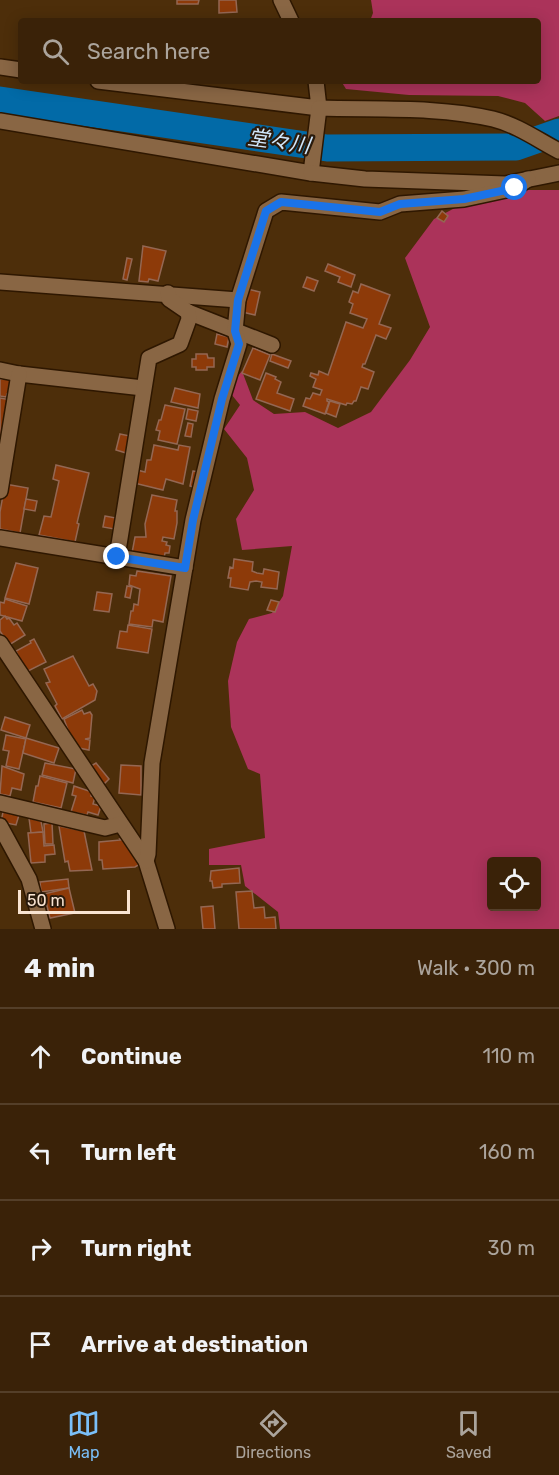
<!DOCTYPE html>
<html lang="en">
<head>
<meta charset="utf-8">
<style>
	body { margin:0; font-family:Rubik,"Noto Sans JP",sans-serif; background:#412a12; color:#f1f3f6 }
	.controls { position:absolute; right:18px; bottom:18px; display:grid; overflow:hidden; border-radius:6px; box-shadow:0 3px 15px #0003 }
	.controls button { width:54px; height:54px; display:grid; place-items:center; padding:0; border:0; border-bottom:2px solid #543f29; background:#3a2208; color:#f1f3f6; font:30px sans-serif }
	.scale { position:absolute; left:18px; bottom:15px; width:112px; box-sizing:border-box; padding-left:6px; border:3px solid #f9e4d2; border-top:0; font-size:16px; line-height:21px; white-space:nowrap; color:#f9e4d2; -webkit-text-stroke:4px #291a0c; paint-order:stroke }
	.stop { position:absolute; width:18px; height:18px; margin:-14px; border:4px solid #1a73e8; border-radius:50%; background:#fff }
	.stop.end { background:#1a73e8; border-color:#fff; box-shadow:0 2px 6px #0008 }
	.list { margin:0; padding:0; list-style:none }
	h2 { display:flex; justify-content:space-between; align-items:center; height:78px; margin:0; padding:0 24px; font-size:26px }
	h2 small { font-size:20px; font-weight:400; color:#aba49c }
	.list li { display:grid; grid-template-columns:39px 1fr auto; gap:18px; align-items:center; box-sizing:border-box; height:96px; padding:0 24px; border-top:2px solid #543f29 }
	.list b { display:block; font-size:22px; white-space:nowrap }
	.list em { font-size:20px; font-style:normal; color:#aba49c }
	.icon { flex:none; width:33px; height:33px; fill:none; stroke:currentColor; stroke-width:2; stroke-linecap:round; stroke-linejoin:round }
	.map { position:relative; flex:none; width:559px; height:929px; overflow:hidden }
	.search { position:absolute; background:#3a2208; box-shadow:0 3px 15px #0003; left:18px; right:18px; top:18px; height:66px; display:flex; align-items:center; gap:15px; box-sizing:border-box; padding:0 21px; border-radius:6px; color:#aba49c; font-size:22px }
	.sheet { height:462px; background:#3a2208 }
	nav { display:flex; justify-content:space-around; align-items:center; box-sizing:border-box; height:84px; border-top:2px solid #543f29; background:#3a2208; font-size:16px; color:#aba49c }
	nav a { display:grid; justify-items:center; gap:3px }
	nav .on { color:#7abff8 }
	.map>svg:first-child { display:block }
	.forest { fill:#ab335a; fill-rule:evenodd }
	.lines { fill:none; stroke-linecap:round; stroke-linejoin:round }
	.river { stroke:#026aa7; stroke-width:27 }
	.building { fill:#8d3a09; stroke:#946753; stroke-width:1.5 }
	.minor-casing { stroke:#2e1700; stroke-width:18 }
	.minor { stroke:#896644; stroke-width:15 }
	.route { stroke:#1a73e8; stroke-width:8 }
	.labels { text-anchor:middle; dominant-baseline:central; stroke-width:4.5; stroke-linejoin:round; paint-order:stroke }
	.water-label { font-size:21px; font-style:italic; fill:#d0e7fc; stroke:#291a0c }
</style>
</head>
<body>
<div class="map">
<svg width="559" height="929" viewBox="0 0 559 929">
	<rect width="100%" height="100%" fill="#4d2e0a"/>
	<g class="forest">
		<polygon points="371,0 559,0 559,116 545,121 525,103 498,96 409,95 346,89 341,81 538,81 538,21 370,21 373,13"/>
		<path d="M517 190H559V929H280L278 912 245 886 241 865H209V849L265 838 260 774 248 769 231 727 228 681 237 642 249 619 272 613 283 596 292 546 242 550 236 519 254 490 247 458 224 429 240 405 227 389 242 371 253 400 274 414 305 412 338 428 371 412 410 360 430 327 405 258 434 219 485 192ZM492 862H536V906H492Z"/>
	</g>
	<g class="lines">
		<polyline class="river" points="0,100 327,148 516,147 559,132"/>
	</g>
	<g class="building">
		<polygon points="177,0 199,0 198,4 177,4"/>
		<polygon points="219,0 236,0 237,12 219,13"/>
		<polygon points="442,211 448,216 444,222 437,218"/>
		<polygon points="143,246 166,251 158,281 149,279 148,282 139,281"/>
		<polygon points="127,258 132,259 127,280 123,279"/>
		<polygon points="328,264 355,275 351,287 338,282 340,277 325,271"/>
		<polygon points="307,277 318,281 314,291 303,287"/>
		<polygon points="361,284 390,295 379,324 391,328 386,339 376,335 365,364 363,364 362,367 374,372 368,389 361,387 356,401 354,401 352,404 347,403 346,405 327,399 327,401 329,402 325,414 303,406 306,398 310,399 313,393 320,395 322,390 313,387 316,379 310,376 311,373 318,375 319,371 328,375 346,322 363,328 367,319 350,313 353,304 349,302 353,291 358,293"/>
		<polygon points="247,289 260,292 255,315 242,312"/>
		<polygon points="217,334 229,337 227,347 215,344"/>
		<polygon points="253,348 270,355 260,380 242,373"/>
		<polygon points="196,354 207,354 208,358 214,358 214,367 207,367 207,370 196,370 196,367 192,367 192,359 196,359"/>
		<polygon points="272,354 291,361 288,368 270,361"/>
		<polygon points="266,373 276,377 275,379 281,382 277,393 294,399 290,411 256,399"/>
		<polygon points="0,379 14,379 11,395 7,394 6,397 0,396"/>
		<polygon points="175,388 200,394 198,408 171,402"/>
		<polygon points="0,398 11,400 0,449"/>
		<polygon points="330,401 340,404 336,417 326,413"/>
		<polygon points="165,405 185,409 177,444 158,440 160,431 156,430 159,420 161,420"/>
		<polygon points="188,409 198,411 196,421 186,419"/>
		<polygon points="188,423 193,424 191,437 185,436"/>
		<polygon points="120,434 130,436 126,453 116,450"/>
		<polygon points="154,445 178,450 179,445 190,447 183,484 166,479 163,490 134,483 137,470 145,472 147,460 151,460"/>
		<polygon points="56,465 89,473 77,523 79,524 75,542 39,535 44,516 51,517 59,481 53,479"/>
		<polygon points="193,471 199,472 196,488 190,486"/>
		<polygon points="5,484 28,488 20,533 0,529 0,512"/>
		<polygon points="152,495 177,500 175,511 177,511 177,523 174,539 163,537 162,541 167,542 166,545 170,546 169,553 165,553 164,558 132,553 135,537 146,537 145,524"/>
		<polygon points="26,499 37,501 35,511 24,509"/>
		<polygon points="105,516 116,518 114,529 103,527"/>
		<polygon points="234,559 253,562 252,571 257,573 263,574 264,569 279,572 277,589 261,587 262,582 256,581 250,582 248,590 230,587 231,578 228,578 230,567 233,568"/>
		<polygon points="16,563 38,568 29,604 5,598"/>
		<polygon points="137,571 171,576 163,622 153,620 152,627 129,624 131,611 133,611 134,604 138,605 140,589 129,585 130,575 136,576"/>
		<polygon points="127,586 132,587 130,598 125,597"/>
		<polygon points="97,592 112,594 109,612 94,610"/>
		<polygon points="5,599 27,606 22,621 0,615 0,602 4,603"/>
		<polygon points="271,600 279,602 275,612 267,610"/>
		<polygon points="5,616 7,619 9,618 14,625 17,623 25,635 9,645 0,631 0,620"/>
		<polygon points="128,625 152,629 148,653 117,648 120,631 127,632"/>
		<polygon points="34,639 46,662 26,672 16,651 31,643 30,641"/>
		<polygon points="73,656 89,686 93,684 97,691 95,700 62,719 55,706 57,704 46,683 50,682 44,669"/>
		<polygon points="82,710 84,714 90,712 92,715 90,738 85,739 90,740 89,750 74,747 64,719"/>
		<polygon points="5,717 30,725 26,738 1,730"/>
		<polygon points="6,735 26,739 19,769 6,766 9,751 3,750"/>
		<polygon points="26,738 59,748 54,763 23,753"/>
		<polygon points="45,763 76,769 73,783 42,775"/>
		<polygon points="96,763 109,779 103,785 91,766"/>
		<polygon points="121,765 141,766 141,795 119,793"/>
		<polygon points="2,766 24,774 21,790 12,788 10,796 0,794"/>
		<polygon points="40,776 67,783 61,808 33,802 36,786 38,786"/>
		<polygon points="74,786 92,792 91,796 95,797 93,804 101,806 98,815 88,812 87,815 71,812 76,796 72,795"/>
		<polygon points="3,812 19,815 16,825 1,822"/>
		<polygon points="29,818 41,821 43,832 31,833"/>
		<polygon points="52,823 53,844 45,844 44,824"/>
		<polygon points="59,826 84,831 92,870 70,871 68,861 65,862"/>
		<polygon points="43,832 44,846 54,845 55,854 45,855 45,862 31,863 28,833"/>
		<polygon points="120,839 123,839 140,864 135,867 103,869 102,860 99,860 99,842 121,840"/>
		<polygon points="239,868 240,883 222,884 222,887 213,888 212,881 210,881 211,871"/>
		<polygon points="68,879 69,888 41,892 40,882"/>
		<polygon points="69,888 75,913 50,918 44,894"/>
		<polygon points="252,891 254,908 264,907 265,918 275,917 276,929 239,929 236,892"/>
		<polygon points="213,906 215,929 203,929 201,907"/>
	</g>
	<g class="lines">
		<defs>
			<g id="minor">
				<polyline points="281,0 291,21"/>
				<polyline points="0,67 21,70"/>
				<polyline points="98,81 319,108 316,81"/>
				<path d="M0 121 311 173 319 108C376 110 437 106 493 119 517 125 538 140 559 151"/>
				<polyline points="311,173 365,179 505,184 559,173"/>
				<polyline points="0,282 238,300"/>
				<polyline points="188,312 272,345"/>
				<polyline points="0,370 19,374 143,388"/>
				<polyline points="0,491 19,374"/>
				<polyline points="0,538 185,568"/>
				<polyline points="117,557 149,358 180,344 189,319 188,312 169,299 168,293"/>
				<polyline points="0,643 146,861 167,929"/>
				<polyline points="0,803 105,828 120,824"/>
				<polyline points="0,826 29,879 43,929"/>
				<polyline points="146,861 148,854 152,763 193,520 222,399 239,344 235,331 238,300 266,211 281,202 380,212 400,204 464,199 515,188 528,179"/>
			</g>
		</defs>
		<use href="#minor" class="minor-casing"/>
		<use href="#minor" class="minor"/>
	</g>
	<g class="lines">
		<polyline class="route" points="117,557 185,568 193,520 222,399 239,344 235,331 238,300 266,211 281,202 380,212 400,204 464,199 515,188"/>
	</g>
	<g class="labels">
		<g class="water-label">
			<text transform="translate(279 141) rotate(8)">堂々川</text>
		</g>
	</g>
</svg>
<div class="controls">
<button><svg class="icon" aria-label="locate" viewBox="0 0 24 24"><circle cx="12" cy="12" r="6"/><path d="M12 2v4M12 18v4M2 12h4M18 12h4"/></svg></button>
</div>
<div class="scale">50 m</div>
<div class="stop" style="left:515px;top:188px"></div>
<div class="stop end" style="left:117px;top:557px"></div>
<div class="search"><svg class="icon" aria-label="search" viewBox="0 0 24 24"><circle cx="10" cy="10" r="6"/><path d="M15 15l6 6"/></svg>Search here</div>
</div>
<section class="sheet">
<h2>4 min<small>Walk · 300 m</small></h2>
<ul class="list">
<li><svg class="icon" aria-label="ahead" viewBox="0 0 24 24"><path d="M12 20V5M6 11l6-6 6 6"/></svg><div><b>Continue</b></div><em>110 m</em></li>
<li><svg class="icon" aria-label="left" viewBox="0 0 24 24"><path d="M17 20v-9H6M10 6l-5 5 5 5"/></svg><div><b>Turn left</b></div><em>160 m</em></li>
<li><svg class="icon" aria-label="right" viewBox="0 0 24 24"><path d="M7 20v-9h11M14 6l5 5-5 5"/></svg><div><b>Turn right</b></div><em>30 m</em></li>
<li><svg class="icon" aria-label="arrive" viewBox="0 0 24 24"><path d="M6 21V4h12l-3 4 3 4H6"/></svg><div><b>Arrive at destination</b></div></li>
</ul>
</section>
<nav>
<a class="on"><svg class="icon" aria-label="map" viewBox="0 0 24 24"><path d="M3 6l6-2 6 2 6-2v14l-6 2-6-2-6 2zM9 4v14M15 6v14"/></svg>Map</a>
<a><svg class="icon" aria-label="directions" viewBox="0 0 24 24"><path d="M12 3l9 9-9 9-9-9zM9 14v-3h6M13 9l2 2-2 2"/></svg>Directions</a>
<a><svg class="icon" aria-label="saved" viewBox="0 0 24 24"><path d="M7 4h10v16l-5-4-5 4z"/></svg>Saved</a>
</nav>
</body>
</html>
